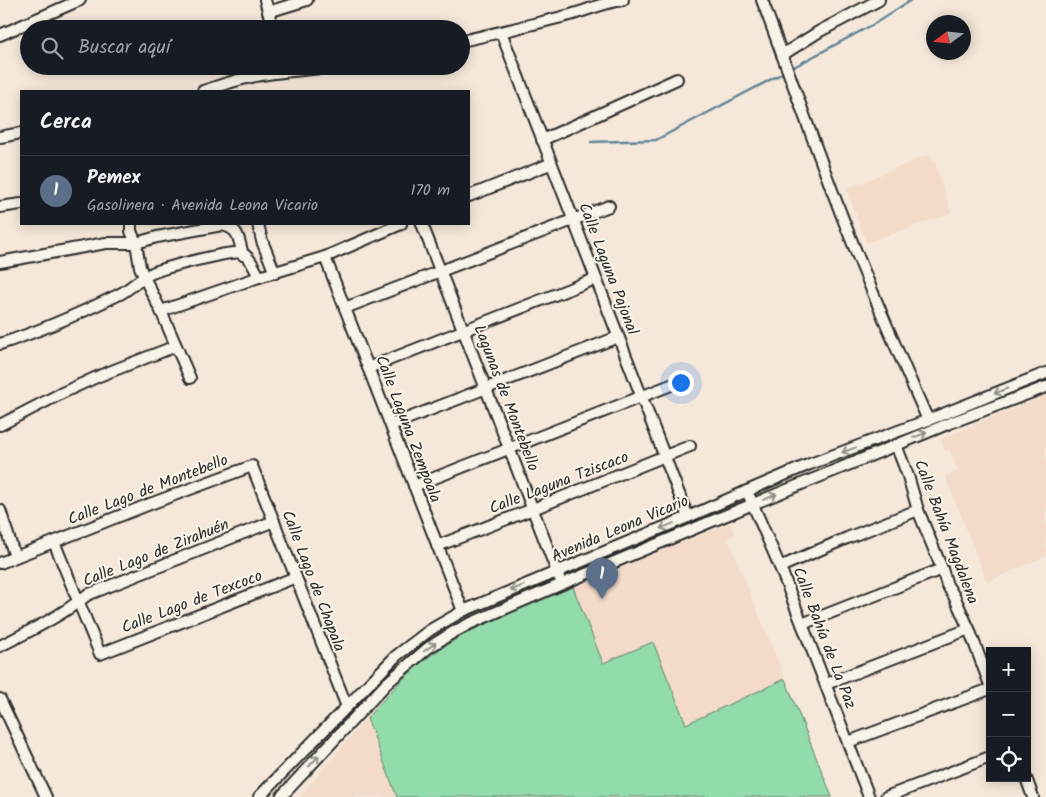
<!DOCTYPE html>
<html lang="es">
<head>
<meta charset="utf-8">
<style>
	body { margin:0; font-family:Kalam,sans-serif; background:#242831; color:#f1f3f6 }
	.controls { position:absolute; right:15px; bottom:15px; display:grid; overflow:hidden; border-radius:0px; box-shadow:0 2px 12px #0003 }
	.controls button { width:45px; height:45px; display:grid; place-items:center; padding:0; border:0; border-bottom:1px solid #363941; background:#171b24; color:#f1f3f6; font:25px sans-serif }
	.compass { position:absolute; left:926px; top:15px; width:45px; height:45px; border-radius:50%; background:#171b24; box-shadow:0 2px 12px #0003; rotate:255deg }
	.you { position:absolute; left:680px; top:382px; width:18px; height:18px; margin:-12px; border:4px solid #fff; border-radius:50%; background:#1a73e8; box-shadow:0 0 0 8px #1a73e833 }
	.badge { display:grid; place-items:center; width:32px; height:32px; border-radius:50%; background:#2563eb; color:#fff; font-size:16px; font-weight:700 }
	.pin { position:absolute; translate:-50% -41px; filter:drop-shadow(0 1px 2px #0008) }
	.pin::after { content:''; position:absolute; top:26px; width:18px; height:15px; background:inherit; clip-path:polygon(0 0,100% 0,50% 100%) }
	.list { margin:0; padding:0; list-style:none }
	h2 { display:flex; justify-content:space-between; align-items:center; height:65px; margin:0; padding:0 20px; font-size:21px }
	h2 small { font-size:16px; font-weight:400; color:#9ea1a6 }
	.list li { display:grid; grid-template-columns:32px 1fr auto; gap:15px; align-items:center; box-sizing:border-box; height:70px; padding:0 20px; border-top:1px solid #363941 }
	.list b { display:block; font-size:19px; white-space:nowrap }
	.list p { margin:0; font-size:16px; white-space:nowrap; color:#9ea1a6 }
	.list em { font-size:16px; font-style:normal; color:#9ea1a6 }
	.icon { flex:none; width:28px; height:28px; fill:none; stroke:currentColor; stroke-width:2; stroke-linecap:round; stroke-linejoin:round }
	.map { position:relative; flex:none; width:1046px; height:797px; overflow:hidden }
	.search { position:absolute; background:#171b24; box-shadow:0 2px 12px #0003; left:20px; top:20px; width:450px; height:55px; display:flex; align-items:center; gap:12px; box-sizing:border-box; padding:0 18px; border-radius:28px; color:#9ea1a6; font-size:19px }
	.panel { position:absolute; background:#171b24; box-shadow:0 2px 12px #0003; left:20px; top:90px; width:450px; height:135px; border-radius:0px }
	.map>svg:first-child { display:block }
	.built { fill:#f3dac9 }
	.green { fill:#92dbab; stroke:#5e836b }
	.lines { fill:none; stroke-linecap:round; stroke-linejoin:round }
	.stream { stroke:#608599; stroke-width:2.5 }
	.minor-casing { stroke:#2b2b2b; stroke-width:14 }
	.minor { stroke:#f7f3e8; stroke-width:10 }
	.oneway { stroke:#918f8a }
	.labels { text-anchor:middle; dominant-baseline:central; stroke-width:4; stroke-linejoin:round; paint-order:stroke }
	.street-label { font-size:16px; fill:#2b2b2b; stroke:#f7f3e8 }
</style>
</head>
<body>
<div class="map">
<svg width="1046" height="797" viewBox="0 0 1046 797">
	<rect width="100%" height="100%" fill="#f5e8da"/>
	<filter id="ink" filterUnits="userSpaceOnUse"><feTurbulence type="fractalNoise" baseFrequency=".02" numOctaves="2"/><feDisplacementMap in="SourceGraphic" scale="10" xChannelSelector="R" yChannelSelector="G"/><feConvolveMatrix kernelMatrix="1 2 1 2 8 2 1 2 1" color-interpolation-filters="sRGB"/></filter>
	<g filter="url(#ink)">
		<g class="built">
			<polygon points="929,154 935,163 951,213 866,243 847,189"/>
			<polygon points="1046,395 1046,556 987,582 945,476 958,471 949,449 945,451 941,439"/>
			<polygon points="730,523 735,535 728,538 785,679 686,724 653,642 603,663 573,587"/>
			<polygon points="367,718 397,797 299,797 341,748"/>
		</g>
		<path class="green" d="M573 587 603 663 653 642 686 724 785 679 832 797H397L367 718C382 701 398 683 415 668 459 630 520 609 573 587Z"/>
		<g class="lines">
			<g class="stream">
				<polyline points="790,69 874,24 911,0"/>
				<polyline points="591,142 656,140 785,72"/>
			</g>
			<defs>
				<g id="minor">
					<polyline points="265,0 273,29"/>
					<path d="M762 0C790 75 816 150 845 224 871 290 899 355 928 420"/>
					<polyline points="268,12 307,0"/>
					<polyline points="501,32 688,517"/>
					<polyline points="0,35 80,0"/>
					<path d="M461 41C498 33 534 24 570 15 588 10 605 2 623 0"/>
					<polyline points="782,55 820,31 879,0"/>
					<path d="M203 91C219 86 235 80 251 77 280 71 310 70 340 66"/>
					<polyline points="0,137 21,133"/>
					<polyline points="542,140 677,79"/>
					<polyline points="469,196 550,164"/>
					<polyline points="0,207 21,204"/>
					<polyline points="131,224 131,231 136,243 140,267 144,277 161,311 190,378"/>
					<polyline points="258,224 262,241 275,273"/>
					<polyline points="422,224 559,577"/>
					<polyline points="325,257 463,611"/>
					<path d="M0 262 106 243H136L157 237 222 225C240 229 238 238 243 255"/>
					<polyline points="345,308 609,206"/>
					<polyline points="161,311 259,277 325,257 401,224"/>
					<path d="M0 344C41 331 81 313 120 294 131 288 140 278 152 273 163 268 232 250 241 253 250 256 255 269 259 277"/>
					<polyline points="368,368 595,279"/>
					<polyline points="0,425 62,393 99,376 176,346"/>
					<polyline points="391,425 618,337"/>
					<polyline points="896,445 908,476 918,510 942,569 947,585 954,596 969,629 990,685"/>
					<polyline points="414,486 671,385"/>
					<polyline points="747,491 780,567 869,797"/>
					<polyline points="0,510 15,557"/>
					<polyline points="54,542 100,654 296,577"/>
					<polyline points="437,546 533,509 690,446"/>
					<polyline points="0,563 150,504 252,466 347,707"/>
					<polyline points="780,567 847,538 918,510"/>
					<polyline points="802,624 942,569"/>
					<path d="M0 646C30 631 61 616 87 595L274 521"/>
					<polyline points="826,684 969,629"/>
					<polyline points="0,699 46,797"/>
					<polyline points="848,742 990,689"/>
					<polyline points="1026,778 1033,797"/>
					<polyline points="259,797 396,656 430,630 463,611 688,517 747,491 810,464 928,420 1046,373"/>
					<polyline points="281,797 387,683 428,648 452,633 469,624 562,584 753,504 950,423 1046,387"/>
					<polyline points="886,797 990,757"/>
				</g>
			</defs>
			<use href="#minor" class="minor-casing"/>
			<use href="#minor" class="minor"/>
		</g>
		<defs><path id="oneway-shaft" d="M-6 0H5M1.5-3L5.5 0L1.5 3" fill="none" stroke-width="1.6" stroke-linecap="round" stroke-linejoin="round" transform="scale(1.25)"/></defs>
		<g class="oneway">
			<use href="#oneway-shaft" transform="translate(1001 391) rotate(158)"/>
			<use href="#oneway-shaft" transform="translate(920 435) rotate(-22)"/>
			<use href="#oneway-shaft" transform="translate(849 450) rotate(160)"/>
			<use href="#oneway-shaft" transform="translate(770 497) rotate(-22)"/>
			<use href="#oneway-shaft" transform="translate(667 526) rotate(158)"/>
			<use href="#oneway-shaft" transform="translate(517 588) rotate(158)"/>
			<use href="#oneway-shaft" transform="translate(430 647) rotate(-35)"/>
			<use href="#oneway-shaft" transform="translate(314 761) rotate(-47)"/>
		</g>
	</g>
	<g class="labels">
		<g class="street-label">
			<text transform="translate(608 269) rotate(69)">Calle Laguna Pajonal</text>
			<text transform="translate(506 398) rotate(69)">Lagunas de Montebello</text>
			<text transform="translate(408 429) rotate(69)">Calle Laguna Zempoala</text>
			<text transform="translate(559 483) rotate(-21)">Calle Laguna Tziscaco</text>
			<text transform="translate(148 490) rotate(-21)">Calle Lago de Montebello</text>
			<text transform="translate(620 529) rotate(-23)">Avenida Leona Vicario</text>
			<text transform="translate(946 532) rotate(69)">Calle Bahía Magdalena</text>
			<text transform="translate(156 553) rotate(-22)">Calle Lago de Zirahuén</text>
			<text transform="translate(313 581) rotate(69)">Calle Lago de Chapala</text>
			<text transform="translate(192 602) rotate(-21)">Calle Lago de Texcoco</text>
			<text transform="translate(824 638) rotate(69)">Calle Bahía de La Paz</text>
		</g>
	</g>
</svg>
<div class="controls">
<button>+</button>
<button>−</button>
<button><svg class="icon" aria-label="locate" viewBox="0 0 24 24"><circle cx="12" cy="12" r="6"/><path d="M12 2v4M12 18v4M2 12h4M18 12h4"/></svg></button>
</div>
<svg class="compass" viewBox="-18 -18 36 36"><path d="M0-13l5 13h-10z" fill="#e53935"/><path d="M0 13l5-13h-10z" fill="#9ea1a6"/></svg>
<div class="you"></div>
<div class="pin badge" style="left:602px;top:599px;background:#5c6f8a">1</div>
<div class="search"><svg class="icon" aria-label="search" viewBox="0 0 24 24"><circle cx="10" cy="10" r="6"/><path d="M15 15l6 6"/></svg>Buscar aquí</div>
<section class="panel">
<h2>Cerca<small></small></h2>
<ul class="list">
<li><span class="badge" style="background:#5c6f8a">1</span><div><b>Pemex</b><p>Gasolinera · Avenida Leona Vicario</p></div><em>170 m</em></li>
</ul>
</section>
</div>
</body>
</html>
